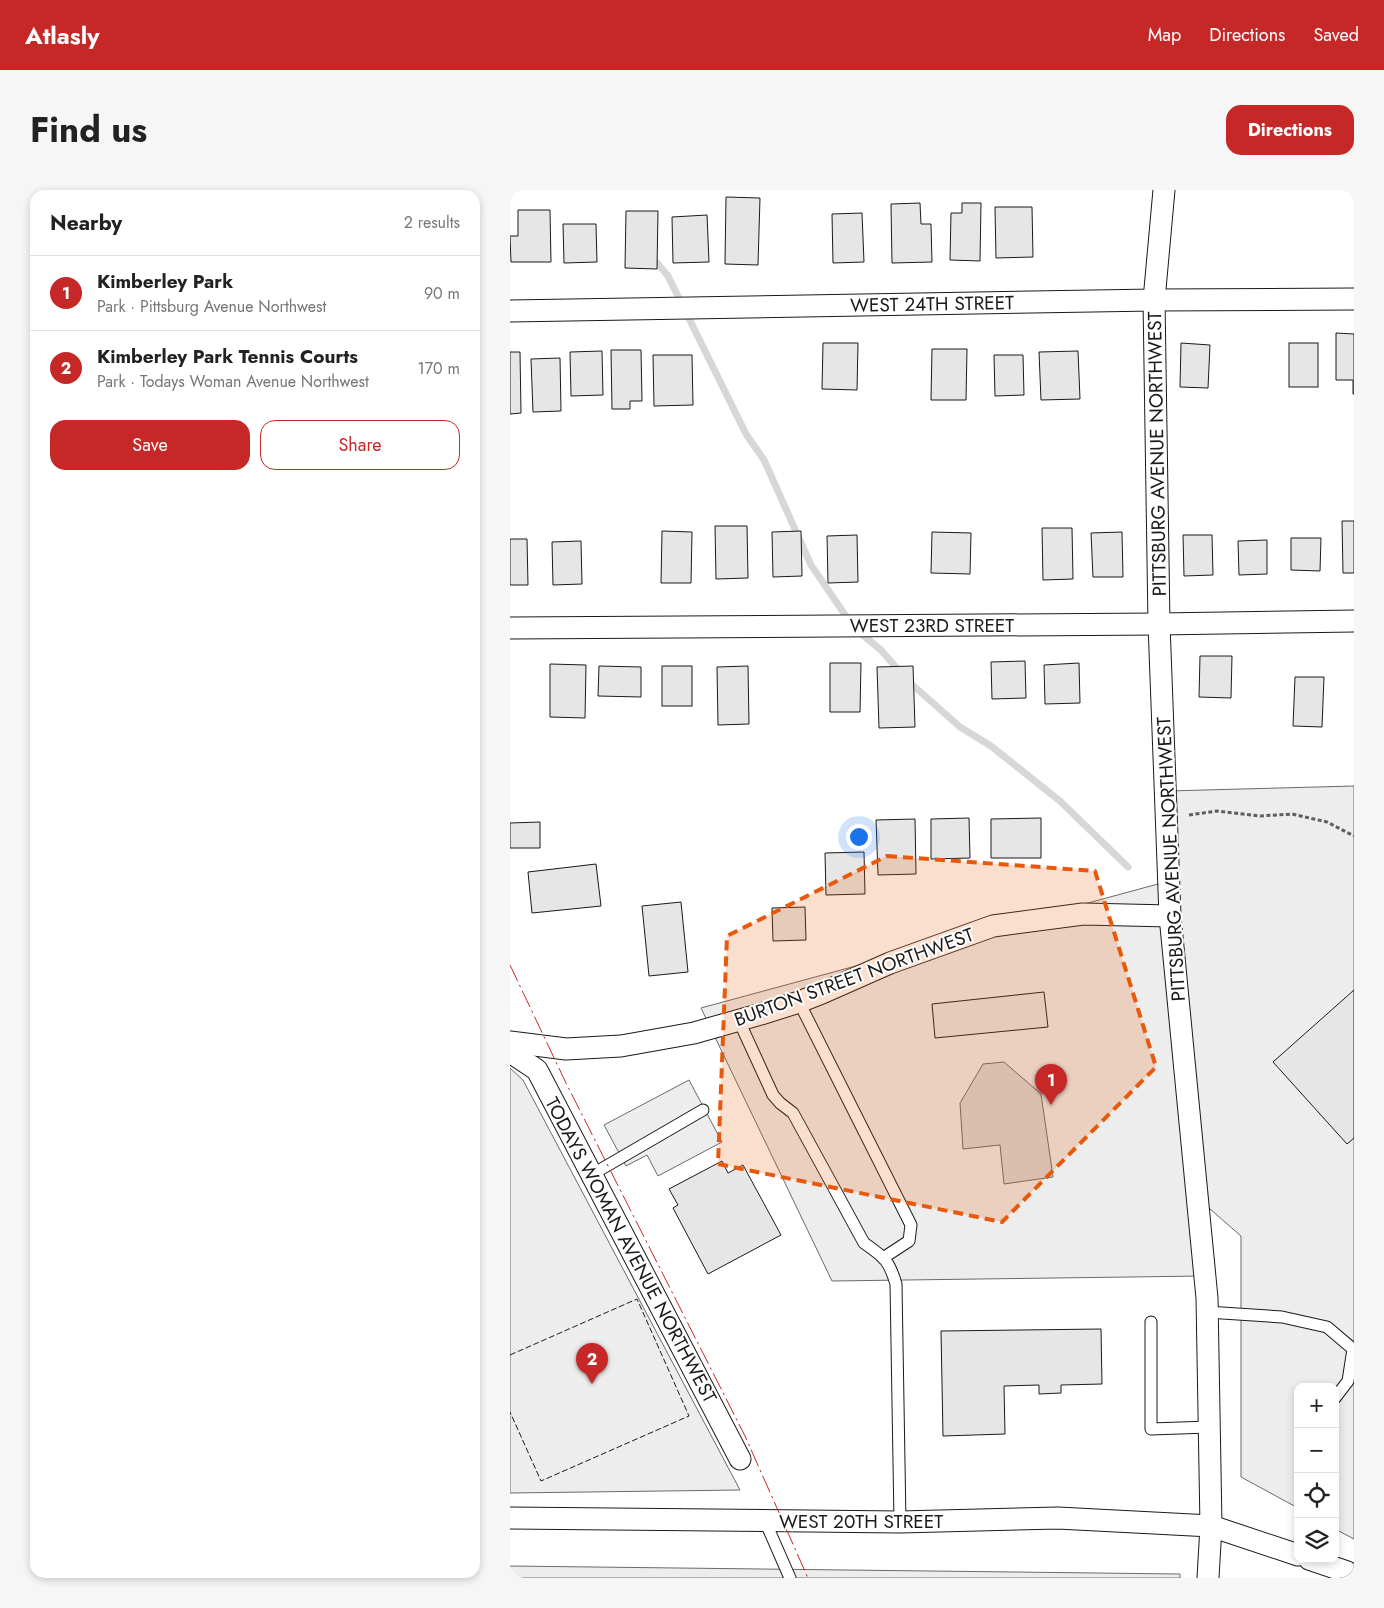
<!DOCTYPE html>
<html lang="en">
<head>
<meta charset="utf-8">
<style>
	body { margin:0; font-family:Jost,sans-serif; background:#f6f6f6; color:#222 }
	.controls { position:absolute; right:15px; bottom:15px; display:grid; overflow:hidden; border-radius:10px; box-shadow:0 2px 8px #0003 }
	.controls button { width:45px; height:45px; display:grid; place-items:center; padding:0; border:0; border-bottom:1px solid #e0e0e0; background:#fff; color:#222; font:25px sans-serif }
	.you { position:absolute; left:348px; top:646px; width:18px; height:18px; margin:-12px; border:4px solid #fff; border-radius:50%; background:#1a73e8; box-shadow:0 0 0 8px #1a73e833 }
	.badge { display:grid; place-items:center; width:32px; height:32px; border-radius:50%; background:#c62828; color:#fff; font-size:16px; font-weight:700 }
	.pin { position:absolute; translate:-50% -41px; filter:drop-shadow(0 1px 2px #0008) }
	.pin::after { content:''; position:absolute; top:26px; width:18px; height:15px; background:inherit; clip-path:polygon(0 0,100% 0,50% 100%) }
	.list { margin:0; padding:0; list-style:none }
	h2 { display:flex; justify-content:space-between; align-items:center; height:65px; margin:0; padding:0 20px; font-size:21px }
	h2 small { font-size:16px; font-weight:400; color:#767676 }
	.list li { display:grid; grid-template-columns:32px 1fr auto; gap:15px; align-items:center; box-sizing:border-box; height:75px; padding:0 20px; border-top:1px solid #e0e0e0 }
	.list b { display:block; font-size:19px; white-space:nowrap }
	.list p { margin:0; font-size:16px; white-space:nowrap; color:#767676 }
	.list em { font-size:16px; font-style:normal; color:#767676 }
	.actions { display:flex; gap:10px; padding:15px 20px }
	.actions a { flex:1; padding:11px 0; border:1px solid #c62828; border-radius:15px; text-align:center; font-size:18px; color:#c62828 }
	.actions .main { background:#c62828; color:#fff }
	.icon { flex:none; width:28px; height:28px; fill:none; stroke:currentColor; stroke-width:2; stroke-linecap:round; stroke-linejoin:round }
	.map { position:relative; flex:none; width:844px; height:1388px; overflow:hidden; border-radius:15px }
	header { display:flex; align-items:center; gap:30px; box-sizing:border-box; height:70px; padding:0 25px; background:#c62828; color:#fff }
	header strong { font-size:24px }
	nav { display:flex; gap:28px; margin-inline-start:auto; font-size:18px }
	.intro { display:flex; align-items:center; justify-content:space-between; box-sizing:border-box; height:120px; padding:0 30px }
	h1 { margin:0; font-size:35px }
	.button { padding:12px 22px; border-radius:15px; background:#c62828; color:#fff; font-size:18px; font-weight:700 }
	main { display:flex; gap:30px; padding:0 30px }
	aside { flex:1; background:#fff; border-radius:15px; box-shadow:0 2px 8px #0003 }
	.map>svg:first-child { display:block }
	.built { fill:#ededed; stroke:#6a6a6a }
	.water { fill:#d7d7d7; stroke:#6a6a6a }
	.lines { fill:none; stroke-linecap:round; stroke-linejoin:round }
	.stream { stroke:#d7d7d7; stroke-width:7 }
	.building { fill:#e6e6e6; stroke:#1a1a1a }
	.lane-casing { stroke:#1a1a1a; stroke-width:13 }
	.street-casing { stroke:#1a1a1a; stroke-width:23 }
	.path { stroke:#5f5f5f; stroke-width:3; stroke-dasharray:4 2.5; stroke-linecap:butt }
	.lane { stroke:#fff; stroke-width:11 }
	.street { stroke:#fff; stroke-width:21 }
	.fence { stroke:#1a1a1a; stroke-width:1; stroke-dasharray:6 2.5; stroke-linecap:butt }
	.power { stroke:#c62828; stroke-width:1; stroke-dasharray:18 4 2.5 4; stroke-linecap:butt }
	.marked { fill:#e8590c; fill-opacity:0.2; stroke:#e8590c; stroke-width:4; stroke-dasharray:10 6; stroke-linejoin:round }
	.labels { text-anchor:middle; dominant-baseline:central; stroke-width:4; stroke-linejoin:round; paint-order:stroke }
	.street-label { font-size:19px; fill:#1a1a1a; stroke:#fff }
</style>
</head>
<body>
<header>
<strong>Atlasly</strong>
<nav><a>Map</a><a>Directions</a><a>Saved</a></nav>
</header>
<div class="intro"><h1>Find us</h1><a class="button">Directions</a></div>
<main>
<aside>
<h2>Nearby<small>2 results</small></h2>
<ul class="list">
<li><span class="badge">1</span><div><b>Kimberley Park</b><p>Park · Pittsburg Avenue Northwest</p></div><em>90 m</em></li>
<li><span class="badge">2</span><div><b>Kimberley Park Tennis Courts</b><p>Park · Todays Woman Avenue Northwest</p></div><em>170 m</em></li>
</ul>
<div class="actions"><a class="main">Save</a><a>Share</a></div>
</aside>
<div class="map">
<svg width="844" height="1388" viewBox="0 0 844 1388">
	<rect width="100%" height="100%" fill="#fff"/>
	<g class="built">
		<polygon points="844,596 844,1349 825,1339 825,1197 788,1197 788,1318 731,1287 731,1046 692,1012 693,1086 322,1091 191,818 659,691 657,601"/>
		<polygon points="0,878 13,890 230,1300 0,1303"/>
		<polygon points="179,890 212,952 148,986 137,965 116,976 94,935"/>
		<polygon points="0,1376 670,1384 670,1388 0,1388"/>
	</g>
	<polygon class="water" points="494,872 531,904 543,987 494,994 490,955 453,959 450,913 473,874"/>
	<g class="lines">
		<g class="stream">
			<polyline points="142,67 158,86 236,244 254,270 301,375 340,432"/>
			<polyline points="349,442 371,460 391,483"/>
			<polyline points="398,491 450,537 481,556 550,611 618,677"/>
		</g>
	</g>
	<g class="building">
		<polygon points="216,7 250,8 248,75 215,74"/>
		<polygon points="410,13 411,34 421,34 422,72 382,73 381,14"/>
		<polygon points="452,13 471,13 470,71 440,70 441,23 452,23"/>
		<polygon points="485,17 522,17 523,67 486,68"/>
		<polygon points="8,20 40,20 41,72 1,72 0,46 8,46"/>
		<polygon points="116,21 148,21 147,79 115,78"/>
		<polygon points="352,23 354,72 323,73 322,24"/>
		<polygon points="197,25 199,72 163,73 162,27"/>
		<polygon points="53,34 86,34 87,72 54,73"/>
		<polygon points="826,143 844,144 844,204 843,204 843,190 826,190"/>
		<polygon points="313,153 348,153 347,200 312,199"/>
		<polygon points="671,153 700,155 698,198 670,197"/>
		<rect x="779" y="153" width="29" height="44"/>
		<polygon points="422,159 457,159 456,210 421,210"/>
		<polygon points="101,160 131,160 132,211 120,211 120,219 102,219"/>
		<polygon points="92,161 93,205 61,206 60,162"/>
		<polygon points="568,161 570,209 531,210 529,162"/>
		<polygon points="0,162 10,162 11,223 0,224"/>
		<polygon points="143,165 182,165 183,215 144,216"/>
		<polygon points="484,165 513,165 514,205 485,206"/>
		<polygon points="50,168 51,221 23,222 21,169"/>
		<polygon points="832,331 844,331 844,383 833,383"/>
		<polygon points="205,336 237,336 238,388 206,389"/>
		<polygon points="532,338 562,338 563,389 533,390"/>
		<polygon points="152,341 182,342 181,393 151,393"/>
		<polygon points="291,341 292,386 263,387 262,342"/>
		<polygon points="422,342 461,343 460,384 421,383"/>
		<polygon points="612,342 613,387 583,387 581,343"/>
		<polygon points="347,345 348,392 318,393 317,346"/>
		<polygon points="673,345 702,345 703,385 674,386"/>
		<polygon points="781,348 811,348 810,381 781,380"/>
		<polygon points="0,349 17,349 18,395 0,395"/>
		<polygon points="757,350 757,384 729,385 728,351"/>
		<polygon points="71,351 72,394 43,395 42,352"/>
		<polygon points="690,466 722,466 721,508 689,507"/>
		<polygon points="515,471 516,508 482,509 481,472"/>
		<polygon points="320,473 351,473 350,522 320,522"/>
		<polygon points="569,473 570,513 535,514 534,475"/>
		<polygon points="40,474 76,475 75,528 40,527"/>
		<polygon points="89,476 131,477 131,507 88,506"/>
		<rect x="152" y="476" width="30" height="40"/>
		<polygon points="238,476 239,534 208,535 207,477"/>
		<polygon points="403,476 405,537 369,538 367,477"/>
		<polygon points="785,487 814,487 812,537 783,536"/>
		<polygon points="459,628 460,668 421,669 421,629"/>
		<polygon points="531,628 531,668 481,668 481,629"/>
		<polygon points="405,629 406,684 368,685 366,630"/>
		<polygon points="30,632 30,658 0,658 0,633"/>
		<polygon points="354,662 355,704 316,705 315,663"/>
		<polygon points="86,674 91,716 22,723 18,682"/>
		<polygon points="171,712 178,782 139,786 132,716"/>
		<polygon points="295,717 296,750 263,751 262,718"/>
		<polygon points="844,800 844,948 837,954 763,872"/>
		<polygon points="534,802 538,837 425,848 422,814"/>
		<polygon points="212,971 218,983 233,975 271,1045 198,1084 163,1018 168,1015 159,999"/>
		<polygon points="591,1139 592,1194 551,1195 551,1203 529,1204 529,1195 494,1196 495,1244 433,1246 431,1141"/>
	</g>
	<g class="lines">
		<defs>
			<g id="lane">
				<polyline points="289,812 401,1035 399,1051 373,1068"/>
				<path d="M229 831 263 905 270 913 283 923 354 1053C374 1067 379 1070 386 1094L390 1332"/>
				<polyline points="81,985 193,920"/>
				<polyline points="697,1122 772,1127 817,1137 843,1159 838,1191 825,1208"/>
				<polyline points="641,1132 641,1239 699,1237"/>
				<polyline points="255,1331 280,1388"/>
			</g>
			<g id="street">
				<polyline points="654,0 644,110 649,434 660,726 697,1108 701,1336 698,1388"/>
				<polyline points="0,121 644,110 844,109"/>
				<polyline points="0,438 649,434 844,431"/>
				<polyline points="0,852 56,859 111,856 184,843 251,824 289,812 312,803 380,773 483,736 573,724 660,726"/>
				<polyline points="0,862 27,880 230,1269"/>
				<polyline points="0,1328 390,1332 548,1328 701,1336 788,1365"/>
				<polyline points="799,1369 837,1382 844,1386"/>
			</g>
		</defs>
		<use href="#lane" class="lane-casing"/>
		<use href="#street" class="street-casing"/>
		<polyline class="path" points="679,625 707,621 750,626 782,624 817,632 844,646"/>
		<use href="#lane" class="lane"/>
		<use href="#street" class="street"/>
		<polyline class="fence" points="0,1165 127,1109 179,1226 31,1291 0,1222"/>
		<polyline class="power" points="0,775 56,893 235,1246 298,1388"/>
	</g>
	<path class="marked" d="M377 666 585 681 646 877 492 1032 208 974 217 746Z"/>
	<g class="labels">
		<g class="street-label">
			<text transform="translate(422 114) rotate(-1)">WEST 24TH STREET</text>
			<text transform="translate(647 264) rotate(-91)">PITTSBURG AVENUE NORTHWEST</text>
			<text x="422" y="435">WEST 23RD STREET</text>
			<text transform="translate(661 669) rotate(-93)">PITTSBURG AVENUE NORTHWEST</text>
			<text transform="translate(344 787) rotate(-20)">BURTON STREET NORTHWEST</text>
			<text transform="translate(121 1060) rotate(62)">TODAYS WOMAN AVENUE NORTHWEST</text>
			<text x="351" y="1331">WEST 20TH STREET</text>
		</g>
	</g>
</svg>
<div class="controls">
<button>+</button>
<button>−</button>
<button><svg class="icon" aria-label="locate" viewBox="0 0 24 24"><circle cx="12" cy="12" r="6"/><path d="M12 2v4M12 18v4M2 12h4M18 12h4"/></svg></button>
<button><svg class="icon" aria-label="layers" viewBox="0 0 24 24"><path d="M12 4l9 5-9 5-9-5zM3 14l9 5 9-5"/></svg></button>
</div>
<div class="you"></div>
<div class="pin badge" style="left:541px;top:915px">1</div>
<div class="pin badge" style="left:82px;top:1194px">2</div>
</div>
</main>
</body>
</html>
